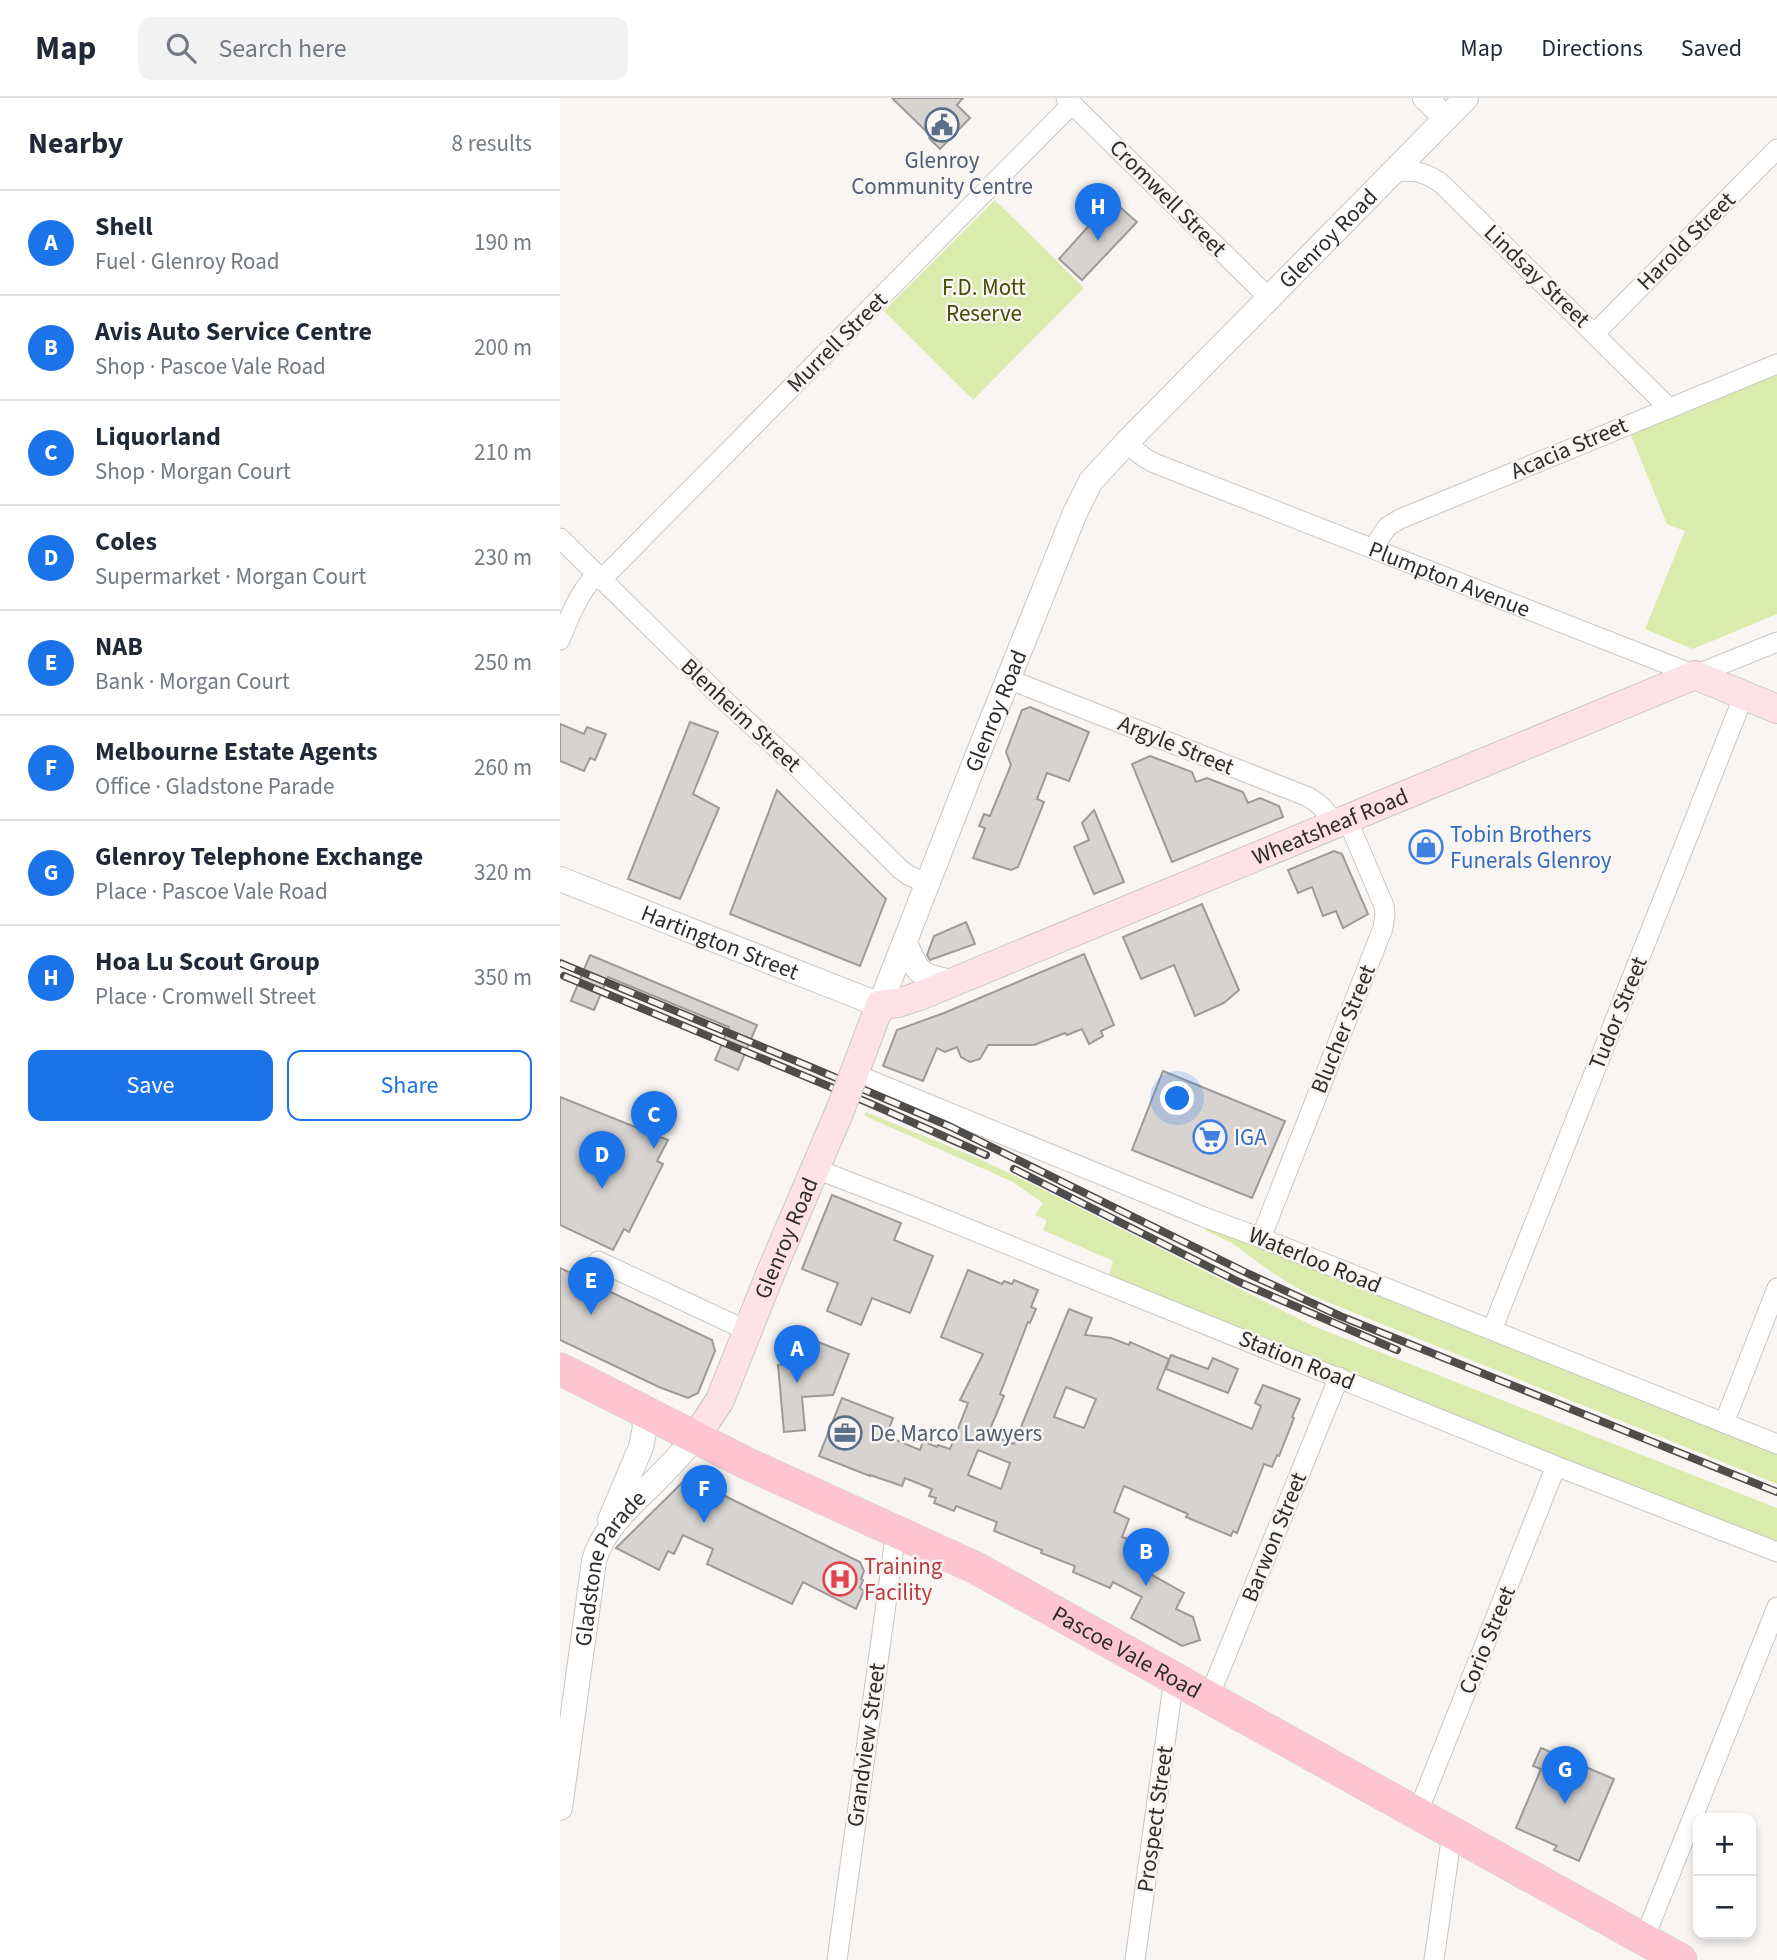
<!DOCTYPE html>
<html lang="en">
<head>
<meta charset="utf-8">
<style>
	body { margin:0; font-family:"Source Sans 3",sans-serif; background:#f2f2f3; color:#1f2937 }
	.controls { position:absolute; right:21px; bottom:21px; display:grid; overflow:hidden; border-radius:14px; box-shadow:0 4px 10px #0003 }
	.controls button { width:63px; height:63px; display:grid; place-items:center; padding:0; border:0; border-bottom:2px solid #e0e1e3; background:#fff; color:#1f2937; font:35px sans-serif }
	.you { position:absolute; left:618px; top:1001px; width:24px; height:24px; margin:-18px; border:5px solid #fff; border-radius:50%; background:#1a73e8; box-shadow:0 0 0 10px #1a73e833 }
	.badge { display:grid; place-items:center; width:46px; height:46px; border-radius:50%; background:#1a73e8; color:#fff; font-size:23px; font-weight:700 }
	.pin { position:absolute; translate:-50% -58px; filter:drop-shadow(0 2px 4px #0008) }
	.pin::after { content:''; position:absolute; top:37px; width:24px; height:21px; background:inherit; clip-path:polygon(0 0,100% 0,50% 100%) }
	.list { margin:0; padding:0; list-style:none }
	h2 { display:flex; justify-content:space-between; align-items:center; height:91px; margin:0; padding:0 28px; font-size:30px }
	h2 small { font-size:23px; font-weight:400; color:#747a83 }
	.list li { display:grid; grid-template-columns:46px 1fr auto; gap:21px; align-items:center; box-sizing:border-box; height:105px; padding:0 28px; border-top:2px solid #e0e1e3 }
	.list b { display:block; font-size:26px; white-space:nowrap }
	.list p { margin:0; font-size:23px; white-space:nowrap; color:#747a83 }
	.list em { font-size:23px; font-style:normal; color:#747a83 }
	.actions { display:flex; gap:14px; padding:21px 28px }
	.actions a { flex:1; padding:16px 0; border:2px solid #1a73e8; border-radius:14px; text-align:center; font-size:24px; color:#1a73e8 }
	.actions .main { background:#1a73e8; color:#fff }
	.icon { flex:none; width:38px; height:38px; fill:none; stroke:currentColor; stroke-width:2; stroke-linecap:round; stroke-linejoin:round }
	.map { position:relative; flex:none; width:1217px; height:1862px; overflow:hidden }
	header { display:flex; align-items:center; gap:42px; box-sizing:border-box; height:98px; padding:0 35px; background:#fff; border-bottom:2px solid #e0e1e3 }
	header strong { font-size:33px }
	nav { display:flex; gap:38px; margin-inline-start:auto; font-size:24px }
	.search { width:490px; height:63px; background:#f2f2f3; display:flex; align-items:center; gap:18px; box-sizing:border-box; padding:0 24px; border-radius:14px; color:#747a83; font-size:26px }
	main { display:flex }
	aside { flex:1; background:#fff }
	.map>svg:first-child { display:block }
	.green { fill:#dbeaad }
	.building { fill:#d6d3d1; stroke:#9e9a99; stroke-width:2; fill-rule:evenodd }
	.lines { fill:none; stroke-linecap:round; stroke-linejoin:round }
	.minor-casing { stroke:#c9c6c4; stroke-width:21 }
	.tertiary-casing { stroke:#c9c6c4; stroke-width:26 }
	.secondary-casing { stroke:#c9c6c4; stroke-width:30 }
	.primary-casing { stroke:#d1d1d1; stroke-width:33 }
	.minor { stroke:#fff; stroke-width:19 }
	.tertiary { stroke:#fff; stroke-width:24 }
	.secondary { stroke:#fee2e8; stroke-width:28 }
	.primary { stroke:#fdc5d1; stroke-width:32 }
	.rail-casing { stroke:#4e4d4c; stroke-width:8 }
	.rail { stroke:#f8f5f3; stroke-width:5; stroke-dasharray:16; stroke-linecap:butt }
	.secondary-bridge-casing { stroke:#c9c6c4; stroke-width:30; stroke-linecap:butt }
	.secondary-bridge { stroke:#fee2e8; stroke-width:28 }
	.labels { text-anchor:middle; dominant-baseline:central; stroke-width:5; stroke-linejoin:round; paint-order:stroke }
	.service-label { font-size:23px; fill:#4e5e75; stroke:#f8f5f3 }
	.street-label { font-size:23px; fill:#2e2d2c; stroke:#f8f5f3 }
	.park-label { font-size:23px; fill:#434e04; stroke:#f8f5f3 }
	.shop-label { font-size:23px; fill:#366cbe; stroke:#f8f5f3; text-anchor:start }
	.health-label { font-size:23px; fill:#be3a42; stroke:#f8f5f3; text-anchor:start }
</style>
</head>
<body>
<header>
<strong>Map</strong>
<div class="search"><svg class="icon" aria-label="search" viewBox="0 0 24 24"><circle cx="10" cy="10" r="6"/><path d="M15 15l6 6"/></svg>Search here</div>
<nav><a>Map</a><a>Directions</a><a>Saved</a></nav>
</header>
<main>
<aside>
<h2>Nearby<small>8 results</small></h2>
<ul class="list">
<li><span class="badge">A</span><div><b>Shell</b><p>Fuel · Glenroy Road</p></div><em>190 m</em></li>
<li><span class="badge">B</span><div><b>Avis Auto Service Centre</b><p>Shop · Pascoe Vale Road</p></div><em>200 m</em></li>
<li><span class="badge">C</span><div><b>Liquorland</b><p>Shop · Morgan Court</p></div><em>210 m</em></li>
<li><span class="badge">D</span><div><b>Coles</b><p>Supermarket · Morgan Court</p></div><em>230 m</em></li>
<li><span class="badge">E</span><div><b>NAB</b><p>Bank · Morgan Court</p></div><em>250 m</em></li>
<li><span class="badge">F</span><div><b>Melbourne Estate Agents</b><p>Office · Gladstone Parade</p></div><em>260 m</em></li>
<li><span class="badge">G</span><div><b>Glenroy Telephone Exchange</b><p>Place · Pascoe Vale Road</p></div><em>320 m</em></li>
<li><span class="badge">H</span><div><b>Hoa Lu Scout Group</b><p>Place · Cromwell Street</p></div><em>350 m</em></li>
</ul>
<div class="actions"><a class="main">Save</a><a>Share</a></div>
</aside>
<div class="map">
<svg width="1217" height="1862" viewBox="0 0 1217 1862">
	<rect width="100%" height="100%" fill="#f8f5f3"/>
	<g class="green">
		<polygon points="435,102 524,190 413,302 324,213"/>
		<polygon points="1217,275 1217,516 1133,551 1085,531 1125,433 1107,426 1070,335"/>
		<polygon points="306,1014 415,1059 472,1086 753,1228 1217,1410 1217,1447 548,1181 553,1163 483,1132 487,1122 475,1117 483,1105 451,1083 305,1018"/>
		<polygon points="647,1127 1217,1354 1217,1386 770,1205 744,1194 711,1174 672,1145 645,1132"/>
	</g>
	<g class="building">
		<polygon points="332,0 403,0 397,7 410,20 380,51 369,40 371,38"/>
		<polygon points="552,102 577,124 522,182 499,161"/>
		<polygon points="470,609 529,634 509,683 487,675 477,701 484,704 458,769 451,772 413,760 425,730 419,728 424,716 430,718 451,667 446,654 462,612"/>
		<polygon points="130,624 158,634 133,696 159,710 120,801 68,781"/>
		<polygon points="0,626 24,636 27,629 46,636 35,662 30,660 24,673 0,663"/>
		<polygon points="590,658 632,674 636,684 647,680 683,694 688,705 700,700 719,708 723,719 612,764 572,666"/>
		<polygon points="217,692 326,801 300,868 170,816"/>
		<polygon points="534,712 564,784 534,796 514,749 529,742 522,725"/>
		<polygon points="774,753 782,756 808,816 783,830 776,813 763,818 752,789 738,795 728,772"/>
		<polygon points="642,806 679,892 664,905 635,918 614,867 581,881 563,839"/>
		<polygon points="406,824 415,846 370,862 367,857 374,838"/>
		<polygon points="524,856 554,927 541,933 543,938 529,946 522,931 507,937 505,935 474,947 428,947 420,961 410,964 401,959 397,949 385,954 377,950 363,983 323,968 337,932 384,915"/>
		<polygon points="30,857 197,927 178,972 155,962 169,929 48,879 34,912 11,903"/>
		<polygon points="603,973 725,1023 692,1100 572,1052"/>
		<polygon points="0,999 108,1042 97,1063 103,1066 69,1134 64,1131 53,1152 0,1127"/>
		<polygon points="272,1097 341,1125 334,1142 373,1158 350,1215 312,1200 301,1227 267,1213 278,1185 242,1171"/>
		<polygon points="0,1170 152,1242 155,1253 138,1295 128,1300 99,1289 0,1242"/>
		<path d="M408 1172 442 1186 444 1183 452 1186 454 1182 478 1192 471 1209 476 1211 470 1225 468 1224 440 1296 444 1298 428 1336 454 1346 509 1211 532 1220 525 1237 551 1240 569 1247 570 1244 609 1261 597 1291 692 1331 701 1308 695 1305 703 1287 740 1301 732 1319 734 1320 719 1358 717 1357 712 1369 704 1366 677 1435 673 1433 671 1438 626 1419 628 1416 564 1388 554 1414 569 1421 562 1439 578 1444 569 1464 624 1495 616 1511 633 1519 640 1542 622 1548 571 1520 582 1499 553 1484 550 1490 513 1474 515 1468 481 1455 482 1452 434 1433 437 1424 396 1408 394 1413 374 1405 376 1400 369 1398 372 1391 345 1380 342 1388 310 1377V1378L259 1358 282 1300 333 1320 326 1338 360 1352 363 1343 377 1349 378 1347 390 1351 408 1305 400 1302 423 1256 381 1239ZM506 1289 536 1301 524 1330 494 1319ZM418 1352 450 1365 441 1391 408 1377Z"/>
		<polygon points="258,1244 289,1256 273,1297 242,1299 245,1332 224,1334 218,1267 250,1264"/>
		<polygon points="611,1257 648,1271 653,1260 678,1271 668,1295 606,1271"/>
		<polygon points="132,1375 152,1383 149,1389 169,1400 300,1464 304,1473 301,1481 303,1482 300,1490 304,1493 296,1511 243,1484 232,1506 147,1466 153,1451 123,1437 114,1456 108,1453 99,1472 56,1450"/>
		<polygon points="981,1650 1054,1681 1019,1763 994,1752 997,1748 956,1730 981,1671 973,1668"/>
	</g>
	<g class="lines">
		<defs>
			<g id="minor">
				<polyline points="506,0 709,200"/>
				<path d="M832 74C853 72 866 73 883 87L1109 310"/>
				<polyline points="1035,235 1217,51"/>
				<path id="s1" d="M566 345 585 360 594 365 1135 577 1217 544"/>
				<polyline points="0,440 162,600 235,667 340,771 348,777 367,786"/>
				<polyline points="813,450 827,429 840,421 1217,266"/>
				<polyline points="41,482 512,6"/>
				<path d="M0 542C11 515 17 499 36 476"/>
				<path d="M448 581 746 698C760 705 767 713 774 727"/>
				<polyline points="295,976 644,1119 701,1140 1217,1346"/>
				<polyline points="256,1071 352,1108 996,1368 1217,1454"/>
				<polyline points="701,1140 823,830 825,816 824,808 787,721"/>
				<polyline points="38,1163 188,1233"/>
				<polyline points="932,1232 1184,597"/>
				<polyline points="1164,1325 1217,1190"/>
				<polyline points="649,1599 779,1279"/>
				<polyline points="857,1716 996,1368"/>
				<polyline points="1084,1841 1217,1509"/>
				<polyline points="277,1862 336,1433"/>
				<polyline points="575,1862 614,1580"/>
				<polyline points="874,1862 892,1735"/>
			</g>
			<g id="tertiary">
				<polyline points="865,0 886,20"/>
				<path id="s2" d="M0 781 320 907 416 661 515 415 531 383 566 345 906 0"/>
				<path d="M345 844C357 875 359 878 392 884"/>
				<polyline points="50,1422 81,1349 85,1329 82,1312"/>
				<path id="s3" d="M0 1710 34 1463C43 1430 70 1408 94 1384 109 1369 122 1355 136 1339"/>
			</g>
			<g id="secondary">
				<path id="s4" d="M292 981 320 907 338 905 362 897 1135 577 1217 611"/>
				<path id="s5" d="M136 1339 160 1302 211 1174 281 1010"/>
			</g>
			<g id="primary">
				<path id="s6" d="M0 1271 186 1365 416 1470 1121 1862"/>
			</g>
		</defs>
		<use href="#minor" class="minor-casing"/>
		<use href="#tertiary" class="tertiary-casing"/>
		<use href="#secondary" class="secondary-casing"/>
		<use href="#primary" class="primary-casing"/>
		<use href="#minor" class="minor"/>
		<use href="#tertiary" class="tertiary"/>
		<use href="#secondary" class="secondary"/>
		<use href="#primary" class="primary"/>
		<defs>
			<g id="rail">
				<polyline points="0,865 253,970 389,1028 689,1176 780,1218 1217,1394"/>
				<polyline points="4,878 309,1005 426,1057"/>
				<polyline points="454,1071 679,1184 837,1252"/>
			</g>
		</defs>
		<use href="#rail" class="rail-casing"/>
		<use href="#rail" class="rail"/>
		<defs>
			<polyline id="secondary-bridge" points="281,1010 292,981"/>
		</defs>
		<use href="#secondary-bridge" class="secondary-bridge-casing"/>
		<use href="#secondary-bridge" class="secondary-bridge"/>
	</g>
	<defs>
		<symbol id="civic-ring" viewBox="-11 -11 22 22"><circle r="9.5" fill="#f8f5f3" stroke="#5c6f8a" stroke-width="1.5"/><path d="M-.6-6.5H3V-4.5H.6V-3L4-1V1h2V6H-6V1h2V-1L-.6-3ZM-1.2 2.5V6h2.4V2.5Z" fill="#5c6f8a"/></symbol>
		<symbol id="shop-ring" viewBox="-11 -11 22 22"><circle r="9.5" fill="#f8f5f3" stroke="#3f7fe0" stroke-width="1.5"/><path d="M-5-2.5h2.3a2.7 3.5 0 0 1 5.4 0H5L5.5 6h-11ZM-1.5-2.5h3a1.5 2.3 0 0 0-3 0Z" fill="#3f7fe0"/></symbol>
		<symbol id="supermarket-ring" viewBox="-11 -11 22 22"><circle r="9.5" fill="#f8f5f3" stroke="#3f7fe0" stroke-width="1.5"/><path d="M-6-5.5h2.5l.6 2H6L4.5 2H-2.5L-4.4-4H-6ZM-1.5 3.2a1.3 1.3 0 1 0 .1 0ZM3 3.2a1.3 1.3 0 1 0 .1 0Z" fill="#3f7fe0"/></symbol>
		<symbol id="office-ring" viewBox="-11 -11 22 22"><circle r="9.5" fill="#f8f5f3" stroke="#5c6f8a" stroke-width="1.5"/><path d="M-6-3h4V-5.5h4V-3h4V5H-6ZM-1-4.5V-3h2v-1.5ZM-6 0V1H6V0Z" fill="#5c6f8a"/></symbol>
		<symbol id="hospital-ring" viewBox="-11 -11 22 22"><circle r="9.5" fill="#f8f5f3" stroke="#e0444e" stroke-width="1.5"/><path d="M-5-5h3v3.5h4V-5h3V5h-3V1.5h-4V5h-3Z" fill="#e0444e"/></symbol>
	</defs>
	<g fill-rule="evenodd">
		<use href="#civic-ring" x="363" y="8" width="38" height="38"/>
		<use href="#shop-ring" x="847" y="730" width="38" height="38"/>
		<use href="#supermarket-ring" x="631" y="1020" width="38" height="38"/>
		<use href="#office-ring" x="266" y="1316" width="38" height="38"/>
		<use href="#hospital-ring" x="261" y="1462" width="38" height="38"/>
	</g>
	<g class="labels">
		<g class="service-label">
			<text x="382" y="62">Glenroy<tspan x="382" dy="26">Community Centre</tspan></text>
			<text x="310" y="1335" text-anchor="start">De Marco Lawyers</text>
		</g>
		<g class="street-label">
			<text transform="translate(608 100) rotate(45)">Cromwell Street</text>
			<text stroke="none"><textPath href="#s2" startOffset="1248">Glenroy Road</textPath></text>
			<text transform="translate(1126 143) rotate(-45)">Harold Street</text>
			<text transform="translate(977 178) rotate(44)">Lindsay Street</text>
			<text transform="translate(277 244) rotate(-45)">Murrell Street</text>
			<text transform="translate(1009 350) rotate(-23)">Acacia Street</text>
			<text stroke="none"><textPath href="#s1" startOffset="352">Plumpton Avenue</textPath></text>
			<text stroke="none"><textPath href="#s2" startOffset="660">Glenroy Road</textPath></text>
			<text transform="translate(181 617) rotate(43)">Blenheim Street</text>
			<text transform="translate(616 647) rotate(22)">Argyle Street</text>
			<text stroke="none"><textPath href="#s4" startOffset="564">Wheatsheaf Road</textPath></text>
			<text stroke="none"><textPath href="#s2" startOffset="172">Hartington Street</textPath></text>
			<text transform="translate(1058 915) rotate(-68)">Tudor Street</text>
			<text transform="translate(783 931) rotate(-68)">Blucher Street</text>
			<text stroke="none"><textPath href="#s5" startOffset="219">Glenroy Road</textPath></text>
			<text transform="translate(755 1162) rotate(22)">Waterloo Road</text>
			<text transform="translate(737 1262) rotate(22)">Station Road</text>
			<text transform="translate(714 1439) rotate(-68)">Barwon Street</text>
			<text stroke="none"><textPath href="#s3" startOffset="248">Gladstone Parade</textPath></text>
			<text transform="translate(927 1542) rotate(-68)">Corio Street</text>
			<text stroke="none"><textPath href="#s6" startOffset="634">Pascoe Vale Road</textPath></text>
			<text transform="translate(306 1647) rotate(-82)">Grandview Street</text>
			<text transform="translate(595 1721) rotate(-82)">Prospect Street</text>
		</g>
		<g class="park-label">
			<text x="424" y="189">F.D. Mott<tspan x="424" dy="26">Reserve</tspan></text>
		</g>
		<g class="shop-label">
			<text x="890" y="736">Tobin Brothers<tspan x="890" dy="26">Funerals Glenroy</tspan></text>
			<text x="674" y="1039">IGA</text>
		</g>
		<g class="health-label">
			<text x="304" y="1468">Training<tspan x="304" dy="26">Facility</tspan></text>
		</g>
	</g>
</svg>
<div class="controls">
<button>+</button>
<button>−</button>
</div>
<div class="you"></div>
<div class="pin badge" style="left:237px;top:1285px">A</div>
<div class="pin badge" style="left:586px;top:1488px">B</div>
<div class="pin badge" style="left:94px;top:1051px">C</div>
<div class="pin badge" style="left:42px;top:1091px">D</div>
<div class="pin badge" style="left:31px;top:1217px">E</div>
<div class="pin badge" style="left:144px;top:1425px">F</div>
<div class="pin badge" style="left:1005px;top:1706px">G</div>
<div class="pin badge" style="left:538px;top:143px">H</div>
</div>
</main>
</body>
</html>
